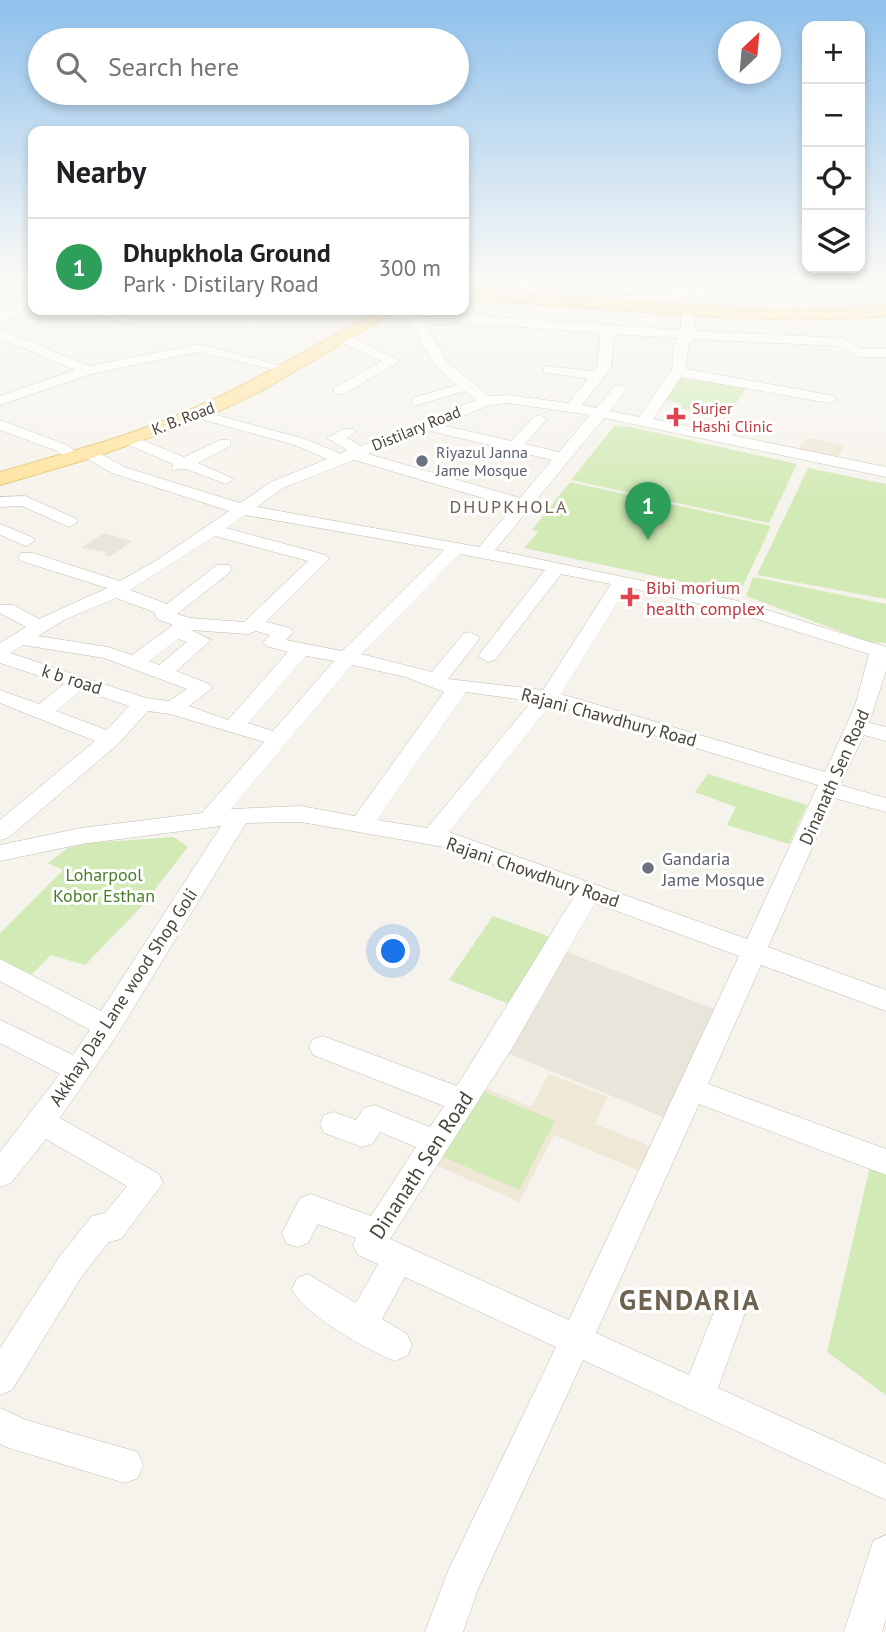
<!DOCTYPE html>
<html lang="en">
<head>
<meta charset="utf-8">
<style>
	body { margin:0; font-family:"PT Sans",sans-serif; background:#f2f2f2; color:#202124 }
	.controls { position:absolute; right:21px; top:21px; display:grid; overflow:hidden; border-radius:14px; box-shadow:0 4px 10px #0003 }
	.controls button { width:63px; height:63px; display:grid; place-items:center; padding:0; border:0; border-bottom:2px solid #e0e0e0; background:#fff; color:#202124; font:35px sans-serif }
	.compass { position:absolute; left:718px; top:21px; width:63px; height:63px; border-radius:50%; background:#fff; box-shadow:0 4px 10px #0003; rotate:26deg }
	.you { position:absolute; left:394px; top:952px; width:24px; height:24px; margin:-18px; border:5px solid #fff; border-radius:50%; background:#1a73e8; box-shadow:0 0 0 10px #1a73e833 }
	.badge { display:grid; place-items:center; width:46px; height:46px; border-radius:50%; background:#2563eb; color:#fff; font-size:23px; font-weight:700 }
	.pin { position:absolute; translate:-50% -58px; filter:drop-shadow(0 2px 4px #0008) }
	.pin::after { content:''; position:absolute; top:37px; width:24px; height:21px; background:inherit; clip-path:polygon(0 0,100% 0,50% 100%) }
	.list { margin:0; padding:0; list-style:none }
	h2 { display:flex; justify-content:space-between; align-items:center; height:91px; margin:0; padding:0 28px; font-size:30px }
	h2 small { font-size:23px; font-weight:400; color:#757577 }
	.list li { display:grid; grid-template-columns:46px 1fr auto; gap:21px; align-items:center; box-sizing:border-box; height:98px; padding:0 28px; border-top:2px solid #e0e0e0 }
	.list b { display:block; font-size:26px; white-space:nowrap }
	.list p { margin:0; font-size:23px; white-space:nowrap; color:#757577 }
	.list em { font-size:23px; font-style:normal; color:#757577 }
	.icon { flex:none; width:38px; height:38px; fill:none; stroke:currentColor; stroke-width:2; stroke-linecap:round; stroke-linejoin:round }
	.map { position:relative; flex:none; width:886px; height:1632px; overflow:hidden }
	.search { position:absolute; background:#fff; box-shadow:0 4px 10px #0003; left:28px; top:28px; width:441px; height:77px; display:flex; align-items:center; gap:18px; box-sizing:border-box; padding:0 24px; border-radius:38px; color:#757577; font-size:26px }
	.panel { position:absolute; background:#fff; box-shadow:0 4px 10px #0003; left:28px; top:126px; width:441px; height:189px; border-radius:14px }
	.map>svg:first-child { display:block }
	.residential { fill:#eae5da }
	.education { fill:#efe8d6 }
	.green { fill:#d2eab5 }
	.lines { fill:none; stroke-linecap:round; stroke-linejoin:round }
	.minor-casing { stroke:#c2bbae; stroke-width:1 }
	.major-casing { stroke:#e6c16a; stroke-width:2 }
	.minor { fill:#fff; fill-rule:evenodd }
	.major { fill:#ffe39c; fill-rule:evenodd }
	.health-dot { fill:#e0444e; stroke:#fff; stroke-width:2.5 }
	.worship-dot { fill:#6b7280; stroke:#fff; stroke-width:2.5 }
	.labels { text-anchor:middle; dominant-baseline:central; stroke-width:6; stroke-linejoin:round; paint-order:stroke }
	.far-health-label { font-size:16px; fill:#be3a42; stroke:#fff; text-anchor:start }
	.far-street-label { font-size:16px; fill:#4b4439; stroke:#fff }
	.far-worship-label { font-size:16px; fill:#5b616d; stroke:#fff; text-anchor:start }
	.far-quarter-label { font-size:18px; letter-spacing:2px; fill:#6e6250; stroke:#fff }
	.health-label { font-size:18px; fill:#be3a42; stroke:#fff; text-anchor:start }
	.street-label { font-size:18px; fill:#4b4439; stroke:#fff }
	.worship-label { font-size:18px; fill:#5b616d; stroke:#fff; text-anchor:start }
	.park-label { font-size:18px; fill:#4a7f2a; stroke:#fff }
	.near-street-label { font-size:21px; fill:#4b4439; stroke:#fff }
	.near-district-label { font-size:28px; font-weight:bold; letter-spacing:2px; fill:#6e6250; stroke:#fff }
</style>
</head>
<body>
<div class="map">
<svg width="886" height="1632" viewBox="0 0 886 1632">
	<rect width="100%" height="100%" fill="#f6f3ec"/>
	<g class="residential">
		<polygon points="104,533 132,541 110,557 104,555 107,552 81,548"/>
		<polygon points="562,950 717,1010 673,1121 502,1051"/>
	</g>
	<g class="education">
		<polygon points="807,438 845,445 838,458 799,449"/>
		<polygon points="549,1074 608,1097 595,1124 660,1150 650,1175 554,1135 519,1202 431,1163 477,1084 531,1107"/>
	</g>
	<g class="green">
		<polygon points="676,378 747,387 734,406 708,401 699,413 679,408 682,404 662,399"/>
		<polygon points="614,426 630,427 797,464 769,523 571,480"/>
		<polygon points="808,468 886,484 886,599 757,575"/>
		<polygon points="570,482 771,526 739,594 524,548 538,532 532,530"/>
		<polygon points="753,577 886,604 886,643 869,642 746,596"/>
		<polygon points="708,774 807,805 789,844 727,825 736,807 695,792"/>
		<polygon points="174,837 188,847 141,907 85,965 51,955 32,974 0,960 0,933 63,870 48,863 68,848 89,843"/>
		<polygon points="493,916 556,939 514,1006 449,980"/>
		<polygon points="480,1090 555,1121 519,1190 441,1156"/>
		<polygon points="871,1162 886,1168 886,1395 827,1352"/>
	</g>
	<g class="lines">
		<defs>
			<g id="minor">
				<polygon points="499,277 511,277 499,290 464,286 464,278 496,282"/>
				<polygon points="515,277 589,285 818,292 824,296 818,300 589,293 519,285 513,281"/>
				<polygon points="0,279 33,288 33,304 0,325 0,315 30,295 0,287"/>
				<path d="M687 306 693 310 695 331 844 338 861 349H886V357H858L841 346 692 339 688 347 686 369 830 395 837 399 830 403 681 377 653 419 886 467V477L604 418 495 550 738 601 886 647V671L869 723 886 727V741L864 735 840 785 886 798V812L834 798 768 947 886 990V1011L761 965 708 1084 886 1149V1175L699 1104 596 1333 689 1375 721 1294 732 1290 743 1294 748 1305 718 1388 886 1464V1500L583 1360 478 1589 463 1632H425L448 1571 556 1347 405 1277 382 1319 407 1334 412 1345 407 1356 395 1361C369 1351 303 1314 292 1289L297 1278 308 1274 356 1303 378 1264 358 1255 353 1245 356 1238 318 1224 308 1243 297 1247 286 1243 282 1233 300 1198 311 1194 371 1216 416 1147 380 1132 372 1144 362 1147 324 1133 320 1124 324 1115 334 1112 356 1120 364 1108 374 1105 430 1127 444 1106 313 1055 309 1047 313 1039 323 1036 457 1086 575 895 450 848 301 822 246 823 117 1035 60 1118 159 1174 163 1183 121 1239 109 1242 82 1276 12 1390 0 1395V1348L60 1256 92 1216 105 1213 127 1186 46 1139 11 1183 0 1187V1152L60 1074 0 1043V1020L73 1055 90 1030 0 981V959L101 1011 221 826 81 844 0 861V845L81 828 202 813 264 742 170 714 148 711 118 744 8 838 0 840V820L95 741 0 703V690L39 704 64 684 0 663V643L26 627 0 613V605H13L39 619 107 588 21 561 18 557 21 553H33L120 581 157 560 229 511 112 473 82 456V450H94L124 467 240 503 271 482 327 459 295 445 193 417V411L198 410 305 439 341 454 347 450 327 438 343 429H353L356 432 347 438 361 446 476 400 465 391 417 405 412 404V398L457 385 435 366 404 310H416L422 317 468 315 681 330V310ZM468 323 601 333 597 367 594 371 544 366V372L588 379 568 403 508 395 489 396 446 361 427 325ZM614 334 679 338 674 347 672 369 639 417 610 411 627 389 620 385 615 386 596 408 582 405 611 368ZM508 403 590 415 559 452 525 444 547 419 540 415 535 416 511 441 441 425 489 405ZM426 430 552 460 520 498 368 454ZM354 460 513 507 479 547 257 507 283 488ZM245 515 444 550 342 651 286 640 293 632 290 628 266 622 329 559 326 555 226 528ZM215 536 308 561 244 622 190 618 177 614 229 573 232 569 229 565H217L167 604 130 590ZM460 554 545 570 478 656 488 662 495 660 561 574 611 584 543 690 448 679 480 638 470 632 463 634 432 672 361 654ZM627 587 731 611 869 654 855 706 825 772 561 694ZM116 598 154 612 157 619 173 625 132 655 108 647 38 636 64 620ZM191 630 248 634 256 631 270 635 263 642 266 646 288 652 228 720 189 706 212 688 209 684 176 671 211 640ZM178 639 187 642 159 665 149 661ZM23 645 104 658 187 689 169 701 146 698 10 653ZM306 656 334 661 273 731 248 723ZM352 665 406 677 444 692 355 816 301 806 231 809ZM81 690 129 706 107 730 56 711ZM466 692 532 701 427 828 377 820ZM551 704 818 785 747 939 449 832ZM595 903 739 956 569 1320 390 1239 514 1045Z"/>
				<polygon points="91,310 109,310 136,321 124,324"/>
				<polygon points="0,329 89,366 199,344 282,366 275,370 199,352 91,374 0,405 0,396 75,370 0,338"/>
				<polygon points="338,335 348,335 400,361 344,394 334,394 334,388 382,361 338,341"/>
				<polygon points="0,420 67,445 82,457 80,460 68,460 57,451 0,430"/>
				<polygon points="127,434 184,457 220,440 230,440 230,446 198,463 234,479 226,484 186,469 172,470 173,464 122,442 119,439"/>
				<polygon points="25,496 75,518 78,522 69,527 22,506 0,507 0,497"/>
				<polygon points="0,524 32,537 35,541 26,546 0,535"/>
				<polygon points="0,1408 26,1420 138,1452 143,1465 138,1478 125,1483 9,1448 0,1444"/>
				<polygon points="886,1535 886,1619 882,1632 844,1632 873,1541"/>
			</g>
			<g id="major">
				<path d="M464 290 781 311 886 306V316C745 328 605 305 464 300Z"/>
				<path d="M379 310H399L263 390 205 418 95 457 0 485V472C65 453 133 436 194 408 258 380 318 344 379 310Z"/>
			</g>
		</defs>
		<use href="#minor" class="minor-casing"/>
		<use href="#major" class="major-casing"/>
		<use href="#minor" class="minor"/>
		<use href="#major" class="major"/>
	</g>
	<linearGradient id="sky" x2="0" y2="1"><stop stop-color="#8fc1ec"/><stop offset="0.55" stop-color="#fbfaf6"/><stop offset="1" stop-color="#fbfaf6" stop-opacity="0"/></linearGradient>
	<rect width="886" height="506" fill="url(#sky)"/>
	<g class="health-dot">
		<path d="M672.5 406.5h7v7h7v7h-7v7h-7v-7h-7v-7h7z"/>
		<path d="M626.5 586.5h7v7h7v7h-7v7h-7v-7h-7v-7h7z"/>
	</g>
	<g class="worship-dot">
		<circle cx="422" cy="461" r="7"/>
		<circle cx="648" cy="868" r="7"/>
	</g>
	<g class="labels">
		<g class="far-health-label">
			<text x="692" y="408">Surjer<tspan x="692" dy="18">Hashi Clinic</tspan></text>
		</g>
		<g class="far-street-label">
			<text transform="translate(183 418) rotate(-21)">K. B. Road</text>
			<text transform="translate(416 428) rotate(-22)">Distilary Road</text>
		</g>
		<g class="far-worship-label">
			<text x="436" y="452">Riyazul Janna<tspan x="436" dy="18">Jame Mosque</tspan></text>
		</g>
		<g class="far-quarter-label">
			<text x="509" y="506">DHUPKHOLA</text>
		</g>
		<g class="health-label">
			<text x="646" y="587">Bibi morium<tspan x="646" dy="21">health complex</tspan></text>
		</g>
		<g class="street-label">
			<text transform="translate(72 679) rotate(18)">k b road</text>
			<text transform="translate(609 717) rotate(15)">Rajani Chawdhury Road</text>
			<text transform="translate(834 777) rotate(-66)">Dinanath Sen Road</text>
			<text transform="translate(533 872) rotate(19)">Rajani Chowdhury Road</text>
			<text transform="translate(123 997) rotate(-57)">Akkhay Das Lane wood Shop Goli</text>
		</g>
		<g class="worship-label">
			<text x="662" y="858">Gandaria<tspan x="662" dy="21">Jame Mosque</tspan></text>
		</g>
		<g class="park-label">
			<text x="104" y="874">Loharpool<tspan x="104" dy="21">Kobor Esthan</tspan></text>
		</g>
		<g class="near-street-label">
			<text transform="translate(421 1165) rotate(-57)">Dinanath Sen Road</text>
		</g>
		<g class="near-district-label">
			<text x="690" y="1299">GENDARIA</text>
		</g>
	</g>
</svg>
<div class="controls">
<button>+</button>
<button>−</button>
<button><svg class="icon" aria-label="locate" viewBox="0 0 24 24"><circle cx="12" cy="12" r="6"/><path d="M12 2v4M12 18v4M2 12h4M18 12h4"/></svg></button>
<button><svg class="icon" aria-label="layers" viewBox="0 0 24 24"><path d="M12 4l9 5-9 5-9-5zM3 14l9 5 9-5"/></svg></button>
</div>
<svg class="compass" viewBox="-18 -18 36 36"><path d="M0-13l5 13h-10z" fill="#e53935"/><path d="M0 13l5-13h-10z" fill="#757577"/></svg>
<div class="you"></div>
<div class="pin badge" style="left:648px;top:540px;background:#2e9e5b">1</div>
<div class="search"><svg class="icon" aria-label="search" viewBox="0 0 24 24"><circle cx="10" cy="10" r="6"/><path d="M15 15l6 6"/></svg>Search here</div>
<section class="panel">
<h2>Nearby<small></small></h2>
<ul class="list">
<li><span class="badge" style="background:#2e9e5b">1</span><div><b>Dhupkhola Ground</b><p>Park · Distilary Road</p></div><em>300 m</em></li>
</ul>
</section>
</div>
</body>
</html>
